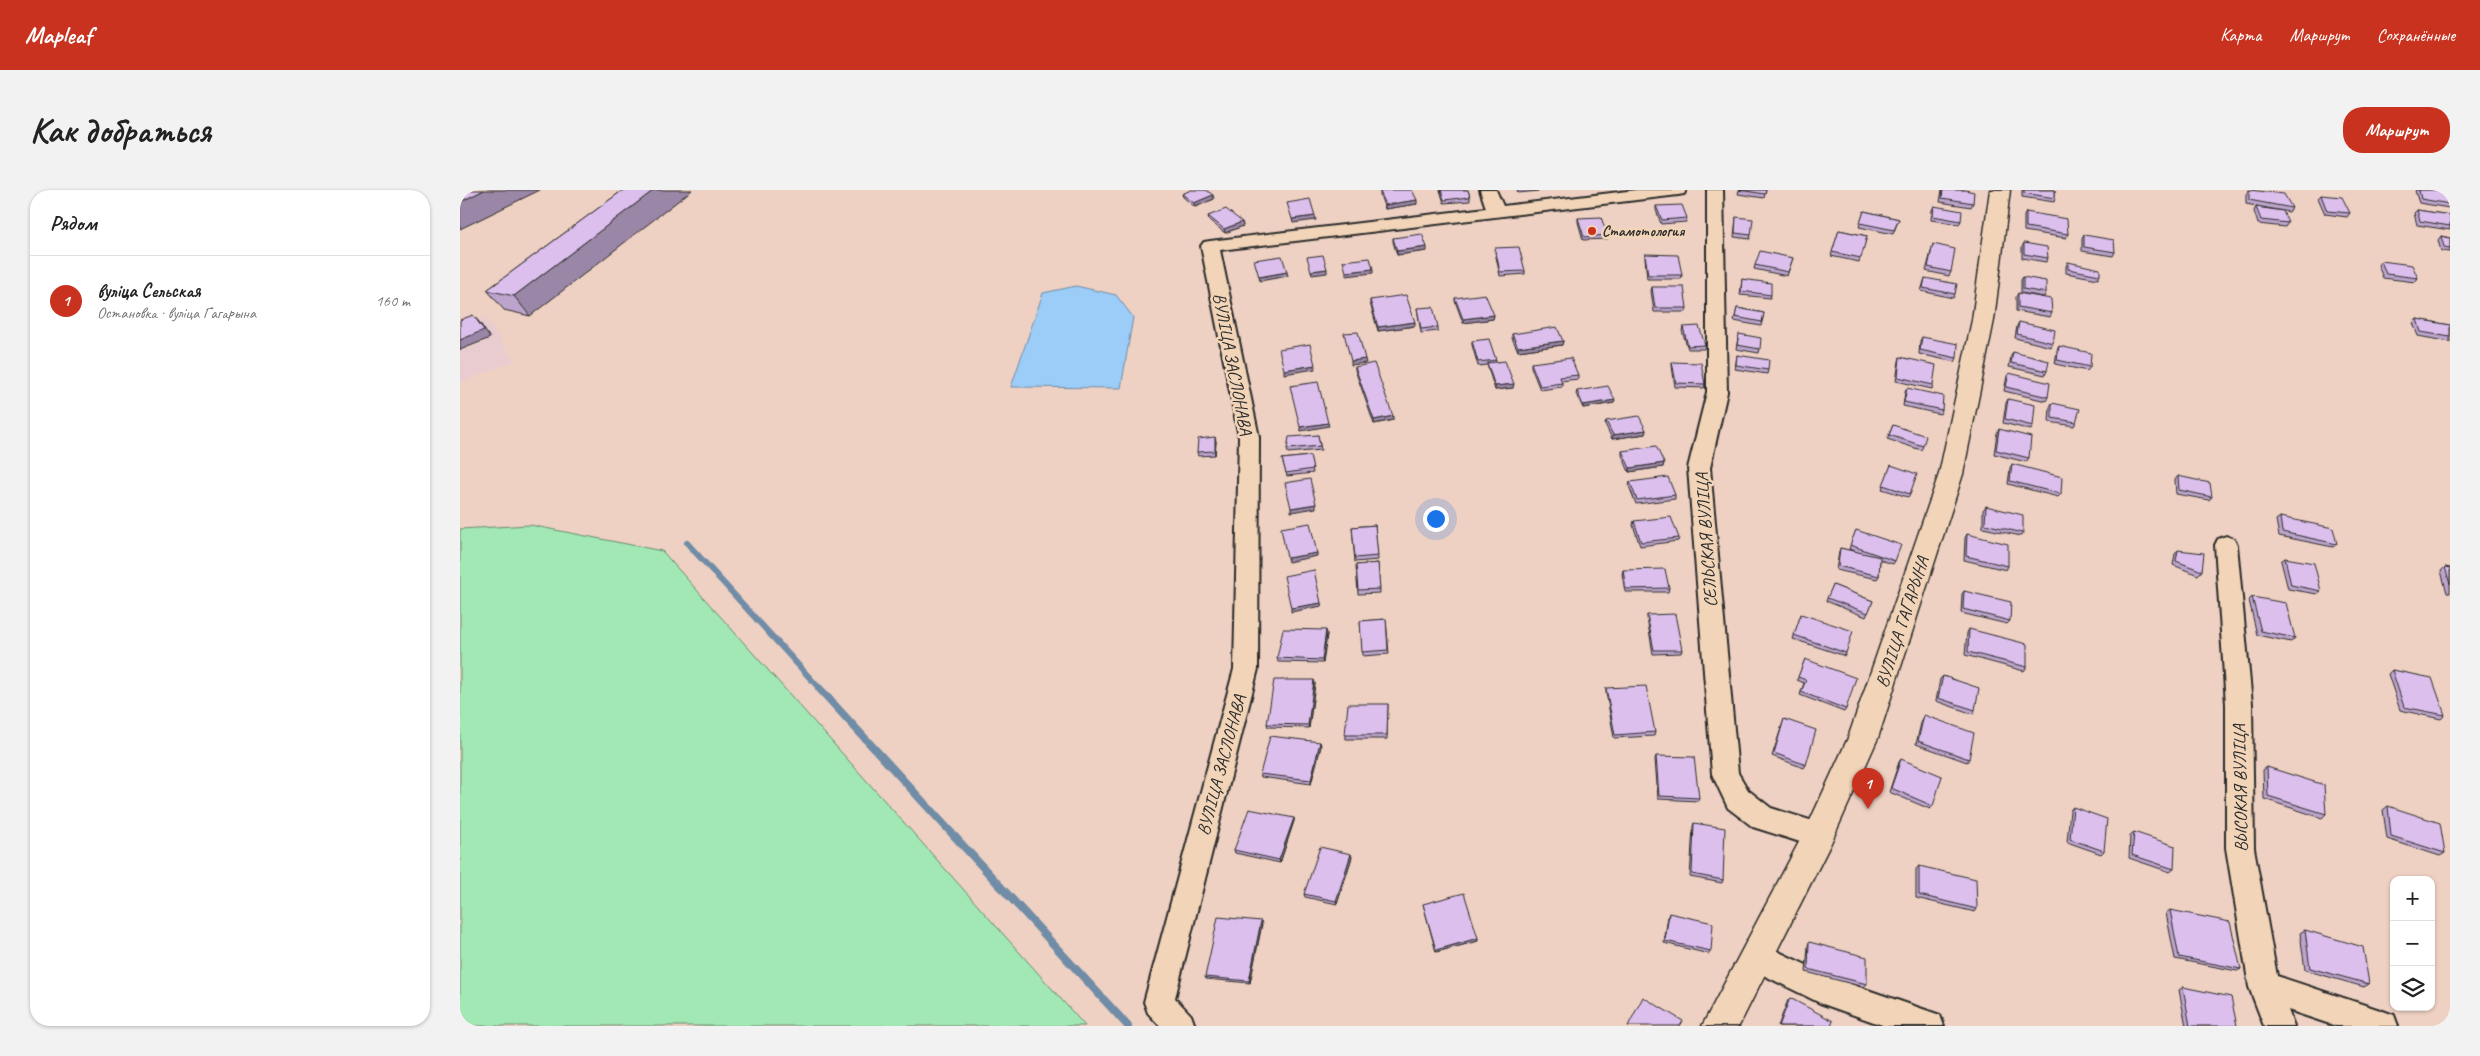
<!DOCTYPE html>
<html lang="ru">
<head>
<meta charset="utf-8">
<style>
	body { margin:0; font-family:Caveat,sans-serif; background:#f2f2f2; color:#222 }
	.controls { position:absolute; right:15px; bottom:15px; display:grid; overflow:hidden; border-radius:10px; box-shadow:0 1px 4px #0004 }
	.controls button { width:45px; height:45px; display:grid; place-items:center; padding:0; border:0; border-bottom:1px solid #e0e0e0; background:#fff; color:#222; font:25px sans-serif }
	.you { position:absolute; left:975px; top:328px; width:18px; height:18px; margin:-12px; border:4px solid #fff; border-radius:50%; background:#1a73e8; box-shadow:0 0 0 8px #1a73e833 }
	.badge { display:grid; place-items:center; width:32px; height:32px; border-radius:50%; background:#c8321e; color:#fff; font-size:16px; font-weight:700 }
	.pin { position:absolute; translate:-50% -41px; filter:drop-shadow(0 1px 2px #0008) }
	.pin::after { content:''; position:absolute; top:26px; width:18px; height:15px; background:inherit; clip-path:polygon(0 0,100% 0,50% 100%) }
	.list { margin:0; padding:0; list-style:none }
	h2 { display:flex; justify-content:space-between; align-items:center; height:65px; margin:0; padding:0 20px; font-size:21px }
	h2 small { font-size:16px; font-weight:400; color:#767676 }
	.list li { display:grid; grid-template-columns:32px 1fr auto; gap:15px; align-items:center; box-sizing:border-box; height:90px; padding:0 20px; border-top:1px solid #e0e0e0 }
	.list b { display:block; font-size:19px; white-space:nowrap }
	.list p { margin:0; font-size:16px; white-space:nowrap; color:#767676 }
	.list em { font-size:16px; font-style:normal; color:#767676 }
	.icon { flex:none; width:28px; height:28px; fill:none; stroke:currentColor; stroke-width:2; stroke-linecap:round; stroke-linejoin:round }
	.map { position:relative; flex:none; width:1990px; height:836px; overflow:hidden; border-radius:20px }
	header { display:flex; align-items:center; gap:30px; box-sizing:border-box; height:70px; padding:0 25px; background:#c8321e; color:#fff }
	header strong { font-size:24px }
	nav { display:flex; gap:28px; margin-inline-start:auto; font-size:18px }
	.intro { display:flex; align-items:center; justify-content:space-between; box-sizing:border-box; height:120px; padding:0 30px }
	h1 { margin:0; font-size:35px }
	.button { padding:12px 22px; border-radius:20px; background:#c8321e; color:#fff; font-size:18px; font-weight:700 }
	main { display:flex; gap:30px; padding:0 30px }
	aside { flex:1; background:#fff; border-radius:20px; box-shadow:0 1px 4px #0004 }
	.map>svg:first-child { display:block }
	.built { fill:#e9ccd0 }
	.green { fill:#a2e8b4; stroke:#668a70 }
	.water { fill:#9cccf8; stroke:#6f8ca6 }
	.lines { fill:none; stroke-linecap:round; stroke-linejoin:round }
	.stream-far1 { stroke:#6f8ca6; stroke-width:6 }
	.stream { stroke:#6f8ca6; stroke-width:8 }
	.street-casing { stroke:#2b2b2b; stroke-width:4 }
	.secondary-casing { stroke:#2b2b2b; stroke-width:3 }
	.street { fill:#f2d5b8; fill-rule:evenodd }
	.secondary { fill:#f2d5b8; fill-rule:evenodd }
	.wall { fill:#bda4cc; stroke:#2b2b2b }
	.shaded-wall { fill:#9a86a6; stroke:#2b2b2b }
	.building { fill:#dcbfed; stroke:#2b2b2b }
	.poi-dot { fill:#c8321e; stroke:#f2d5b8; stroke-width:2 }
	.labels { text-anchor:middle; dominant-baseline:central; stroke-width:5; stroke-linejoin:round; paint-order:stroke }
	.far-poi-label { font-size:15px; font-weight:bold; fill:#2b2b2b; stroke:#f2d5b8; text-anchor:start }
	.street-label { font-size:18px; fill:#2b2b2b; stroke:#f2d5b8 }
</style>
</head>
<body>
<header>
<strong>Mapleaf</strong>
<nav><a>Карта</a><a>Маршрут</a><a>Сохранённые</a></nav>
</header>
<div class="intro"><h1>Как добраться</h1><a class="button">Маршрут</a></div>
<main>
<aside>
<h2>Рядом<small></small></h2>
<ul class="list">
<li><span class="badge">1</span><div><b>вуліца Сельская</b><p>Остановка · вуліца Гагарына</p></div><em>160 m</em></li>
</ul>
</aside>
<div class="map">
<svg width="1990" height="836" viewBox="0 0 1990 836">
	<rect width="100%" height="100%" fill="#eed1c3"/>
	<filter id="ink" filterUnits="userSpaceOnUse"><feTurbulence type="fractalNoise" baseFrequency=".02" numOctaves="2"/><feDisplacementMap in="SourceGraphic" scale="10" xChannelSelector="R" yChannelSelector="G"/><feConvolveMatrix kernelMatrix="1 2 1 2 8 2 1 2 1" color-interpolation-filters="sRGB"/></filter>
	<g filter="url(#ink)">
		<polygon class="built" points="25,127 54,171 0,193 0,137"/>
		<polygon class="green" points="70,335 202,361 625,836 0,836 0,339"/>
		<polygon class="water" points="616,96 656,105 673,127 661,198 551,197 583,103"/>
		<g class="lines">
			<polyline class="stream-far1" points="227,353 360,499"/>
			<polyline class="stream" points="359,498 668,836"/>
			<defs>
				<g id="street">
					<polygon points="1020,0 1036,0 1043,16 1176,0 1226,0 1224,4 1218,5 760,60 799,247 798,479 715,808 731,825 735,836 700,836 688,823 684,812 774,479 779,247 741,56 744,52 750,51 1026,18"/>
					<polygon points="1247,0 1263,0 1267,202 1250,278 1278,583 1288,600 1311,618 1369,636 1373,645 1369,654 1359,658 1293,637 1268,618 1252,584 1228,278 1247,202"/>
					<polygon points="1766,346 1774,349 1777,355 1792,514 1794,658 1817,786 1923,821 1934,825 1938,836 1876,836 1828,820 1834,836 1804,836 1789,797 1766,658 1766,514 1755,355 1758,349"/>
					<polygon points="1298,752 1376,789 1480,825 1484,836 1425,836 1360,813 1287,777 1283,767 1287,757"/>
				</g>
				<polygon id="secondary" points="1530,0 1550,0 1534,130 1503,284 1418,548 1370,655 1279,836 1242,836 1348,635 1388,548 1479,284 1512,130"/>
			</defs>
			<use href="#street" class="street-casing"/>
			<use href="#secondary" class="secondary-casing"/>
			<use href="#street" class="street"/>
			<use href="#secondary" class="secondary"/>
		</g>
		<g class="wall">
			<polygon points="163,0 70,126 44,120 27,100"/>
			<polygon points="980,0 1008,0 1010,7 1010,11 984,13"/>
			<polygon points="1057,0 1079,0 1079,1 1058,3"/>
			<polygon points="1279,0 1306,0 1304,8 1278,4"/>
			<polygon points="1482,0 1505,0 1513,13 1511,17 1480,12"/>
			<polygon points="1562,0 1595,0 1595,8 1594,12 1562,7"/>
			<polygon points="1789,0 1832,18 1829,22 1786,14 1786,4"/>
			<polygon points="1956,0 1975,0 1990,8 1990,17 1989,18 1959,13 1955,1"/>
			<polygon points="920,1 957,14 925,19 920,5"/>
			<polygon points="722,4 754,9 735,17 723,7"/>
			<polygon points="1861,5 1890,23 1887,27 1865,24 1858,8"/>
			<polygon points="1196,16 1227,28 1226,32 1201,34 1196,20"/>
			<polygon points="1474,16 1501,31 1499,34 1471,30 1472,20"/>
			<polygon points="1796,17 1828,33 1825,37 1798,34 1794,21"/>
			<polygon points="1957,20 1990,25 1990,40 1957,35 1954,23"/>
			<polygon points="1404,21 1439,29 1433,44 1399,37"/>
			<polygon points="1566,22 1608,44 1606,48 1564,41 1564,26"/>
			<polygon points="748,26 782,32 783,36 765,43 749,30"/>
			<polygon points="1276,27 1291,45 1290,49 1274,47"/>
			<polygon points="1118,28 1147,45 1147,49 1123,50 1118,32"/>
			<polygon points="1379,40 1407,46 1399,72 1371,66"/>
			<polygon points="1624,45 1655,62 1653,66 1622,61 1622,49"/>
			<polygon points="1981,46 1990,48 1990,62 1981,61 1978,50"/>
			<polygon points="933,48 967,61 937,65 933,52"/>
			<polygon points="1564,53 1588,68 1586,72 1562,68 1562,57"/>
			<polygon points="1473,54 1491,82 1489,86 1466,81"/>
			<polygon points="1035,58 1065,81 1065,84 1040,86 1035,62"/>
			<polygon points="1185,64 1222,85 1221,89 1187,89 1185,68"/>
			<polygon points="1333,68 1327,86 1294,79 1295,75"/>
			<polygon points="1921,71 1958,88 1955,92 1923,88 1918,75"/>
			<polygon points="1608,72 1640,85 1638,89 1606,83 1606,76"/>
			<polygon points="1563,87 1586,103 1584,107 1561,103 1561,90"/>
			<polygon points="1465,88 1495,104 1493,108 1461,101"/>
			<polygon points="1282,89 1311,105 1310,108 1280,105"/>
			<polygon points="1192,97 1227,118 1226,122 1194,122 1191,101"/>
			<polygon points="1558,103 1592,123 1590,127 1556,121 1556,107"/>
			<polygon points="995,108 1034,125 1033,129 1003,133 995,111"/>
			<polygon points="910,110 955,136 918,141 910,113"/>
			<polygon points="957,118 978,137 978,141 961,143"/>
			<polygon points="1277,118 1304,123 1301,136 1274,131"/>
			<polygon points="1957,129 1990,135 1990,152 1958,146 1953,133"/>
			<polygon points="1559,132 1593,153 1591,157 1555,148 1557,136"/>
			<polygon points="1223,137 1245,155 1244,159 1228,159 1222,141"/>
			<polygon points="1052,144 1103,151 1102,155 1058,161 1052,148"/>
			<polygon points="1462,147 1497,168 1495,172 1459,164 1460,151"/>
			<polygon points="1278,148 1300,159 1299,163 1276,159"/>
			<polygon points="1012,151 1036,170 1036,172 1053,198 1035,200 1027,175 1018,176 1012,155"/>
			<polygon points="1599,156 1630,177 1627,181 1595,174 1597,160"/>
			<polygon points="1553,162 1587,181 1585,185 1549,177 1551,166"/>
			<polygon points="1277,165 1308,180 1307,184 1275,179"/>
			<polygon points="1440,167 1473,195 1472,199 1436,191 1439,171"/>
			<polygon points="1212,172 1245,194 1244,198 1215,197 1212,176"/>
			<polygon points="1071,173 1118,185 1118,189 1101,191 1102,193 1102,197 1080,200 1071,177"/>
			<polygon points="895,177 933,230 914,234 895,180"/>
			<polygon points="1549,183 1588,207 1586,211 1544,201 1547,186"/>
			<polygon points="1447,198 1482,220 1480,224 1443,216 1445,202"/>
			<polygon points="1117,201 1154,213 1123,218 1116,204"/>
			<polygon points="1548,209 1573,236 1571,240 1543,233 1546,213"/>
			<polygon points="1592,213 1616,232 1614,236 1589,232 1590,217"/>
			<polygon points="1146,231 1186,240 1185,244 1152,249 1145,234"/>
			<polygon points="1433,235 1463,256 1461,260 1427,249"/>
			<polygon points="1539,239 1569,268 1566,272 1534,264 1537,243"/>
			<polygon points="858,245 861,260 828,263 827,259"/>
			<polygon points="756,251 755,265 738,266 737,262"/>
			<polygon points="1162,261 1204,273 1203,277 1169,282 1162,265"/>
			<polygon points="850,266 853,283 827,286 822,269"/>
			<polygon points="1552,274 1601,304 1598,307 1548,294 1550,278"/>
			<polygon points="1431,275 1450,304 1448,307 1422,299"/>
			<polygon points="1718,286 1752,307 1749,310 1716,304 1715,290"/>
			<polygon points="1170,292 1215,305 1215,309 1176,314 1169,296"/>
			<polygon points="1526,316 1563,343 1561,346 1523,338 1523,320"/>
			<polygon points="1820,327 1877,354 1873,357 1819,346 1816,330"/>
			<polygon points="1174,331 1219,348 1218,351 1180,356 1173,335"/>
			<polygon points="915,335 918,370 895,372 892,337"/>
			<polygon points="1396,340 1435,371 1433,374 1420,370 1419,386 1417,389 1376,380 1379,362 1380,358 1397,362 1389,359"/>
			<polygon points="1507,344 1548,376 1546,380 1504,370 1505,348"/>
			<polygon points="1718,360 1742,381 1738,385 1713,375 1715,364"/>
			<polygon points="1825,368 1861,401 1857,404 1828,399 1821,371"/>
			<polygon points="918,373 920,403 898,404 896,375"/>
			<polygon points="1985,377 1990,378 1990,403 1987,403 1981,381"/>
			<polygon points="1163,380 1209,398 1208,402 1165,402 1162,384"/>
			<polygon points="1373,395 1413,411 1406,427 1366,411"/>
			<polygon points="1504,401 1550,431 1547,434 1501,423 1502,404"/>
			<polygon points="1792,407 1835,448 1831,452 1797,445 1789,410"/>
			<polygon points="1341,424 1386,463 1385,466 1333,449"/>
			<polygon points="1187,425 1222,460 1221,463 1193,464 1187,428"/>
			<polygon points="926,429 929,464 903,466 900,431"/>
			<polygon points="1509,439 1567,477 1564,481 1505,465 1507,443"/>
			<polygon points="867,444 863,473 818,472 817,468"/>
			<polygon points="1345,469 1386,519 1384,522 1340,505 1344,493 1337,490"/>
			<polygon points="1932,480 1985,525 1981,529 1940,520 1928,484"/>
			<polygon points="1483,486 1515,520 1513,524 1476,511 1480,489"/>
			<polygon points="854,490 855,494 849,538 808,537 807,534"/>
			<polygon points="1146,498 1195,542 1194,546 1154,548 1146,502"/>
			<polygon points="928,514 927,549 886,549 885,545"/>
			<polygon points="1464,525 1509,569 1507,572 1456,554 1462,529"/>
			<polygon points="1324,529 1346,575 1344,578 1312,566"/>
			<polygon points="860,552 861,556 851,594 801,587 800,584"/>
			<polygon points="1196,566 1239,608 1238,611 1198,609 1195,569"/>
			<polygon points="1441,569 1473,616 1470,619 1429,602 1439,572"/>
			<polygon points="1807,577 1866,624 1862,628 1804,609 1803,580"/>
			<polygon points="1928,616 1985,663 1980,666 1927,649 1923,620"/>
			<polygon points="1613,617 1644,661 1641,664 1607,652 1610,620"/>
			<polygon points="834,628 834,631 820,673 775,663 774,660"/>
			<polygon points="1234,633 1263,690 1262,693 1230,687 1233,636"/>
			<polygon points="1674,642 1714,679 1710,682 1669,668 1670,645"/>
			<polygon points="892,667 877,714 845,707 844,704"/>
			<polygon points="1459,676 1517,719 1515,722 1456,708 1456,679"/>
			<polygon points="963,714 1018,751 976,762"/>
			<polygon points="1710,720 1781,779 1777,781 1715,769 1706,723"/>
			<polygon points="1209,723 1251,761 1249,764 1204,753 1208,726"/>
			<polygon points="802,734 790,793 746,789 745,787"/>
			<polygon points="1845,740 1909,794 1904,797 1845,780 1840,743"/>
			<polygon points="1349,752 1407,794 1404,797 1346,782 1348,755"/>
			<polygon points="1723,797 1777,836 1726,836 1719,800"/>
			<polygon points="1330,808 1371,836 1318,836 1328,810"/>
		</g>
		<g class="shaded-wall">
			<polygon points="24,0 80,0 0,39 0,12"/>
			<polygon points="194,0 232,0 70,126 54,106"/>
			<polygon points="753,5 754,9 735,17 734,13"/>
			<polygon points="957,10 957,14 925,19 925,15"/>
			<polygon points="855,26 856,30 833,33 832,29"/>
			<polygon points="782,32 783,36 765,43 764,39"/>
			<polygon points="967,57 967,61 937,65 937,61"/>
			<polygon points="867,79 867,83 852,85 851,81"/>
			<polygon points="913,79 913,83 886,86 886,82"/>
			<polygon points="827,82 828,86 800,91 799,87"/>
			<polygon points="13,125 20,133 30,148 0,160 0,150"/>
			<polygon points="1034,125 1033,129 1003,133 1003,129"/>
			<polygon points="955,132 955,136 918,141 918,137"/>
			<polygon points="1103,151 1102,155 1058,161 1058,157"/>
			<polygon points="905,169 906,173 891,175 891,171"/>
			<polygon points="855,175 855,179 824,184 824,180"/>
			<polygon points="1054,194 1053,198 1035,200 1035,196"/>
			<polygon points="1155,210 1154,213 1123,218 1123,215"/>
			<polygon points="933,226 933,230 914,234 914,230"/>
			<polygon points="868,233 869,236 841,241 840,237"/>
			<polygon points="1186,240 1185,244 1152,249 1153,245"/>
			<polygon points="755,247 756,251 755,265"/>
			<polygon points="1204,273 1203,277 1169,282 1170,278"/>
			<polygon points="856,314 856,318 831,322 831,318"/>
			<polygon points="857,363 857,366 828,372 827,368"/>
			<polygon points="861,413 862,416 831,422 831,418"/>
			<polygon points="866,440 867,444 863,473 862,470"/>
			<polygon points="854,490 855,494 849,538 848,535"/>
			<polygon points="860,552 861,556 851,594 851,590"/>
			<polygon points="834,628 834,631 820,673 819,670"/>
			<polygon points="891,664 892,667 877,714 876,711"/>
			<polygon points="801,731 802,734 790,793 789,791"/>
			<polygon points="1018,748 1018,751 976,762 976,760"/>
		</g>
		<g class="building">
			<polygon points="0,0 24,0 0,12"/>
			<polygon points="163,0 194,0 54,106 27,100"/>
			<polygon points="731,0 746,0 753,5 734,13 722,4"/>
			<polygon points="930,0 952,0 957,10 925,15 920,1"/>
			<polygon points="981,0 1008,0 1010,7 984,10"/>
			<polygon points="1279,0 1306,0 1305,4"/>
			<polygon points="1483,0 1505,0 1514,2 1513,13 1482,8"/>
			<polygon points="1564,0 1595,0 1595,8 1564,3"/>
			<polygon points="1789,0 1824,4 1832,18 1789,10"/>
			<polygon points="1959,0 1975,0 1988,2 1990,8 1990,14 1961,9"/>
			<polygon points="1861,5 1882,7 1890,23 1867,21"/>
			<polygon points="850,9 855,26 832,29 827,13"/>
			<polygon points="1222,15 1227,28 1202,30 1196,16"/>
			<polygon points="1474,16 1502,21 1501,31 1473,26"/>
			<polygon points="1796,17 1823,21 1828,33 1801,30"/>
			<polygon points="766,19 782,32 764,39 748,26"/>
			<polygon points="1957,20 1990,25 1990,36 1960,31"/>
			<polygon points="1404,21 1439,29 1434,40 1400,33"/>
			<polygon points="1566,22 1607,29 1608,44 1566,37"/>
			<polygon points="1141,27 1147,45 1124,47 1118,28"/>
			<polygon points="1276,27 1293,29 1291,45 1275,43"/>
			<polygon points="1379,40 1407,46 1401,68 1372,62"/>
			<polygon points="962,44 967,57 937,61 933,48"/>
			<polygon points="1624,45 1654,50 1655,62 1624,57"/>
			<polygon points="1981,46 1990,48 1990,58 1984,57"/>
			<polygon points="1564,53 1587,57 1588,68 1564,64"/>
			<polygon points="1473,54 1495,59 1491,82 1468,77"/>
			<polygon points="1059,57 1065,81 1040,82 1035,58"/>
			<polygon points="1300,61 1333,68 1328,82 1295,75"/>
			<polygon points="1185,64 1218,65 1222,85 1188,85"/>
			<polygon points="863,65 867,79 851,81 847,67"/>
			<polygon points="822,66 827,82 799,87 794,70"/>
			<polygon points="910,68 913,79 886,82 883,71"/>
			<polygon points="1921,71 1952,75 1958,88 1926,84"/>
			<polygon points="1608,72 1640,79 1640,85 1608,79"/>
			<polygon points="1563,87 1586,91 1586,103 1563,99"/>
			<polygon points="1465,88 1497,94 1495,104 1463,98"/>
			<polygon points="1282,89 1311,93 1311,105 1281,101"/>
			<polygon points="1192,97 1224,97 1227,118 1195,118"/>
			<polygon points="1558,103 1591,109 1592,123 1558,117"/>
			<polygon points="1025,104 1034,125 1003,129 995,108"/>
			<polygon points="946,105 955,132 918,137 910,110"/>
			<polygon points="973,117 978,137 961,139 957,118"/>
			<polygon points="1277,118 1304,123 1302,132 1275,127"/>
			<polygon points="13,125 24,140 0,150 0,130"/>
			<polygon points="1957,129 1990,135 1990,147 1961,142"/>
			<polygon points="1559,132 1595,140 1593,153 1557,144"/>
			<polygon points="1239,136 1245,155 1228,156 1223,137"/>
			<polygon points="1097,137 1103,151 1058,157 1052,144"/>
			<polygon points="898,142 905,169 891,171 884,143"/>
			<polygon points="1279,144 1301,148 1300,159 1277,155"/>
			<polygon points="1462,147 1498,154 1497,168 1460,160"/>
			<polygon points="1029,149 1036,170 1018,172 1012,151"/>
			<polygon points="850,154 855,175 824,180 819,159"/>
			<polygon points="1599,156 1631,163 1630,177 1597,170"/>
			<polygon points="1553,162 1589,171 1587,181 1551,173"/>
			<polygon points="1277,165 1309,170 1308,180 1276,175"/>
			<polygon points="1440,167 1476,175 1473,195 1438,187"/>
			<polygon points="1111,168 1118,185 1100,187 1102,193 1080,196 1071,173"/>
			<polygon points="1045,171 1054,194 1035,196 1027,173"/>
			<polygon points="1212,172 1241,173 1245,194 1216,193"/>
			<polygon points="914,173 933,226 914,230 895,177"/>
			<polygon points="1549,183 1590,193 1588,207 1546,197"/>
			<polygon points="858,192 868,233 840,237 830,196"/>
			<polygon points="1148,196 1155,210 1123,215 1117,201"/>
			<polygon points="1447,198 1483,206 1482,220 1444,212"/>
			<polygon points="1548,209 1575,215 1573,236 1545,229"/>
			<polygon points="1592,213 1620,219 1616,232 1592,228"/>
			<polygon points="1179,226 1186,240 1153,245 1146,231"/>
			<polygon points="1433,235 1466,246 1463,256 1429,245"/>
			<polygon points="1539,239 1571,247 1569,268 1536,260"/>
			<polygon points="858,245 860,256 827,259 829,247"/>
			<polygon points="755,247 755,261 737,262 738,249"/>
			<polygon points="1196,256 1204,273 1170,278 1162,261"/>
			<polygon points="850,266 853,279 826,283 822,269"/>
			<polygon points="1552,274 1602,287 1601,304 1550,291"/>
			<polygon points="1431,275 1457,284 1450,304 1423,295"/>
			<polygon points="1718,286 1750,293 1752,307 1719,300"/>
			<polygon points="1208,287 1215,305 1177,310 1170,292"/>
			<polygon points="850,289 856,314 831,318 825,293"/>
			<polygon points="1526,316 1563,325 1563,343 1525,334"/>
			<polygon points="1211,327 1219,348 1181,352 1174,331"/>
			<polygon points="1820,327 1873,338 1877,354 1822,342"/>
			<polygon points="850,333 857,363 827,368 821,338"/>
			<polygon points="915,335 918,366 895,368 892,337"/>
			<polygon points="1396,340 1441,355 1435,371 1390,355"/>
			<polygon points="1507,344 1548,354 1548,376 1506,366"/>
			<polygon points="1380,358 1420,367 1419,386 1378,376"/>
			<polygon points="1718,360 1744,363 1742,381 1716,371"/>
			<polygon points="1825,368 1854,373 1861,401 1831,395"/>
			<polygon points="918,373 920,399 898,400 896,375"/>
			<polygon points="1985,377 1990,378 1990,394"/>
			<polygon points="1205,379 1209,398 1166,399 1163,380"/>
			<polygon points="854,380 861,413 831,418 824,386"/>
			<polygon points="1373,395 1413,411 1408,423 1367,408"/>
			<polygon points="1504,401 1551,412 1550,431 1503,419"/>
			<polygon points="1792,407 1826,413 1835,448 1801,441"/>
			<polygon points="1215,424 1222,460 1194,460 1187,425"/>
			<polygon points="1341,424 1393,441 1386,463 1334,445"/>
			<polygon points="926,429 928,460 902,462 900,431"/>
			<polygon points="823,439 866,440 862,470 817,468"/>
			<polygon points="1509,439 1567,454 1567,477 1508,462"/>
			<polygon points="1345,469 1396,488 1386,519 1341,502 1346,490 1338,487"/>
			<polygon points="1932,480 1972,488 1985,525 1944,517"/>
			<polygon points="1483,486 1519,498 1515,520 1478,508"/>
			<polygon points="814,490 854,490 848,535 807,534"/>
			<polygon points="1186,496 1195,542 1155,545 1146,498"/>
			<polygon points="888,514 928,514 927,545 885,545"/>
			<polygon points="1464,525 1514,543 1509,569 1458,551"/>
			<polygon points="1324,529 1356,540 1346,575 1314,563"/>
			<polygon points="810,546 860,552 851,590 800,584"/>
			<polygon points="1196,566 1234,567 1239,608 1199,606"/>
			<polygon points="1441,569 1482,586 1473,616 1431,598"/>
			<polygon points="1807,577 1864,595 1866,624 1808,606"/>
			<polygon points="1928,616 1980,633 1985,663 1931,646"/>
			<polygon points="1613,617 1647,629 1644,661 1610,649"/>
			<polygon points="789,619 834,628 819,670 774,660"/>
			<polygon points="1234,633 1265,638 1263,690 1232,684"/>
			<polygon points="1674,642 1715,656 1714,679 1672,665"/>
			<polygon points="860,657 891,664 876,711 844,704"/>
			<polygon points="1459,676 1516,689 1517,719 1459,705"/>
			<polygon points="1004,703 1018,748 976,760 963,714"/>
			<polygon points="1710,720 1770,732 1781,779 1719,767"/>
			<polygon points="1209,723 1253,733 1251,761 1205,751"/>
			<polygon points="758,727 801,731 789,791 745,787"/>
			<polygon points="1845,740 1903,757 1909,794 1850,778"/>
			<polygon points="1349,752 1407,767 1407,794 1348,779"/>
			<polygon points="1723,797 1771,807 1777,836 1730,836"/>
			<polygon points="1183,807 1223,831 1220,836 1168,836"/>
			<polygon points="1330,808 1373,831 1371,836 1319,836"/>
		</g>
	</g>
	<circle class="poi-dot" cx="1132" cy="41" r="5"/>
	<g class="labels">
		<g class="far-poi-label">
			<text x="1142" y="41">Стамотология</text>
		</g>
		<g class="street-label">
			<text transform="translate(773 174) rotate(79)">ВУЛІЦА ЗАСЛОНАВА</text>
			<text transform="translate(1246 350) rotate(-94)">СЕЛЬСКАЯ ВУЛІЦА</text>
			<text transform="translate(1442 432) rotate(-72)">ВУЛІЦА ГАГАРЫНА</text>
			<text transform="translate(761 575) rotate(-75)">ВУЛІЦА ЗАСЛОНАВА</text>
			<text transform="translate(1780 598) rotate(-91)">ВЫСОКАЯ ВУЛІЦА</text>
		</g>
	</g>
</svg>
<div class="controls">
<button>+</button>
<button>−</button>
<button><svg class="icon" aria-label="layers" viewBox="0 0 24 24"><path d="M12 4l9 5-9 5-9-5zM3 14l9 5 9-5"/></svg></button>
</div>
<div class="you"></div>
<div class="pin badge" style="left:1408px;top:619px">1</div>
</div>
</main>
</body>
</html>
